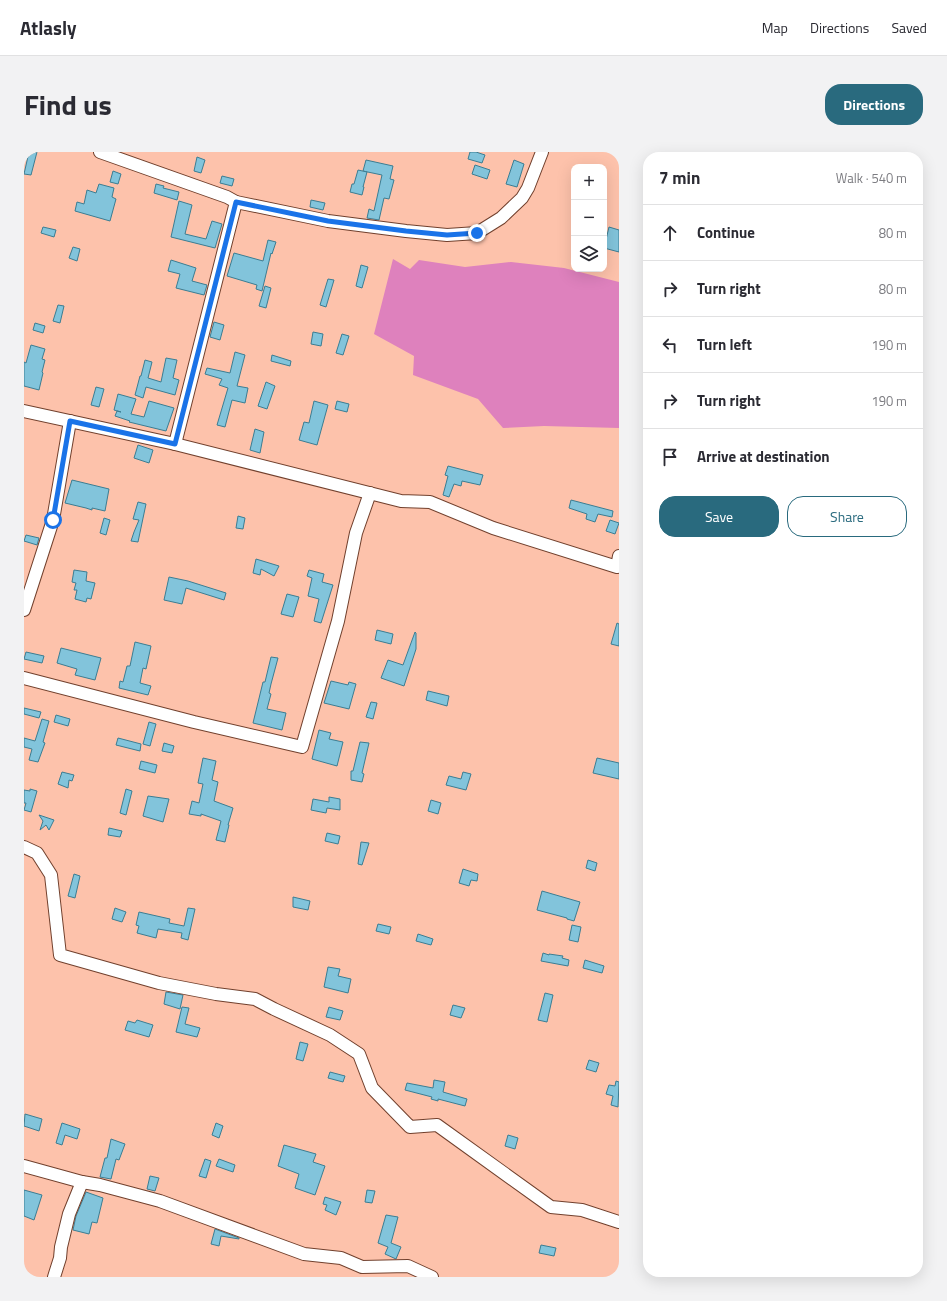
<!DOCTYPE html>
<html lang="en">
<head>
<meta charset="utf-8">
<style>
	body { margin:0; font-family:"Titillium Web",sans-serif; background:#f2f2f3; color:#2b2b33 }
	.controls { position:absolute; right:12px; top:12px; display:grid; overflow:hidden; border-radius:8px; box-shadow:0 4px 16px #0002 }
	.controls button { width:36px; height:36px; display:grid; place-items:center; padding:0; border:0; border-bottom:1px solid #e1e1e2; background:#fff; color:#2b2b33; font:20px sans-serif }
	.stop { position:absolute; width:12px; height:12px; margin:-9px; border:3px solid #1a73e8; border-radius:50%; background:#fff }
	.stop.end { background:#1a73e8; border-color:#fff; box-shadow:0 1px 4px #0008 }
	.list { margin:0; padding:0; list-style:none }
	h2 { display:flex; justify-content:space-between; align-items:center; height:52px; margin:0; padding:0 16px; font-size:17px }
	h2 small { font-size:13px; font-weight:400; color:#7c7c81 }
	.list li { display:grid; grid-template-columns:26px 1fr auto; gap:12px; align-items:center; box-sizing:border-box; height:56px; padding:0 16px; border-top:1px solid #e1e1e2 }
	.list b { display:block; font-size:15px; white-space:nowrap }
	.list em { font-size:13px; font-style:normal; color:#7c7c81 }
	.actions { display:flex; gap:8px; padding:12px 16px }
	.actions a { flex:1; padding:9px 0; border:1px solid #296a7e; border-radius:16px; text-align:center; font-size:14px; color:#296a7e }
	.actions .main { background:#296a7e; color:#fff }
	.icon { flex:none; width:22px; height:22px; fill:none; stroke:currentColor; stroke-width:2; stroke-linecap:round; stroke-linejoin:round }
	.map { position:relative; flex:none; width:595px; height:1125px; overflow:hidden; border-radius:16px }
	header { display:flex; align-items:center; gap:24px; box-sizing:border-box; height:56px; padding:0 20px; background:#fff; border-bottom:1px solid #e1e1e2 }
	header strong { font-size:19px }
	nav { display:flex; gap:22px; margin-inline-start:auto; font-size:14px }
	.intro { display:flex; align-items:center; justify-content:space-between; box-sizing:border-box; height:96px; padding:0 24px }
	h1 { margin:0; font-size:28px }
	.button { padding:10px 18px; border-radius:16px; background:#296a7e; color:#fff; font-size:14px; font-weight:700 }
	main { display:flex; gap:24px; padding:0 24px }
	aside { flex:1; background:#fff; border-radius:16px; box-shadow:0 4px 16px #0002 }
	.map>svg:first-child { display:block }
	.green { fill:#de81bd }
	.building { fill:#82c4db; stroke:#3b7d92 }
	.lines { fill:none; stroke-linecap:round; stroke-linejoin:round }
	.minor-casing { stroke:#71402d; stroke-width:14 }
	.minor { stroke:#fff; stroke-width:12 }
	.route { stroke:#1a73e8; stroke-width:5 }
</style>
</head>
<body>
<header>
<strong>Atlasly</strong>
<nav><a>Map</a><a>Directions</a><a>Saved</a></nav>
</header>
<div class="intro"><h1>Find us</h1><a class="button">Directions</a></div>
<main>
<div class="map">
<svg width="595" height="1125" viewBox="0 0 595 1125">
	<rect width="100%" height="100%" fill="#fdc2ab"/>
	<polygon class="green" points="369,107 386,117 395,108 441,115 487,110 540,116 595,130 595,276 520,274 479,276 454,247 389,223 390,204 350,182"/>
	<g class="building">
		<polygon points="5,0 13,0 7,23 0,22"/>
		<polygon points="446,0 452,0 461,3 458,11 444,7"/>
		<polygon points="173,5 181,8 177,21 170,19"/>
		<polygon points="342,8 369,14 366,27 370,28 365,47 360,46 355,68 343,66 345,57 350,59 358,23 339,19"/>
		<polygon points="490,8 500,12 493,35 482,32"/>
		<polygon points="451,13 466,18 463,27 448,22"/>
		<polygon points="334,18 343,20 339,35 340,35 338,43 326,40 328,32 330,32"/>
		<polygon points="89,19 97,22 94,32 86,30"/>
		<polygon points="198,24 210,27 208,34 196,31"/>
		<polygon points="75,32 90,36 88,45 92,47 86,69 51,59 53,50 60,52 63,38 72,41"/>
		<polygon points="132,32 140,34 139,36 155,40 153,48 130,41"/>
		<polygon points="287,48 301,51 299,58 286,55"/>
		<polygon points="155,49 168,53 161,82 182,87 188,69 198,72 191,96 147,85"/>
		<polygon points="19,75 32,78 30,85 17,81"/>
		<polygon points="585,75 595,78 595,100 580,96"/>
		<polygon points="244,88 252,90 248,102 247,101 238,139 232,137 233,133 203,124 210,101 239,109"/>
		<polygon points="49,95 56,97 53,109 45,106"/>
		<polygon points="147,108 172,116 168,129 183,133 180,143 152,136 156,122 144,119"/>
		<polygon points="337,113 344,115 338,136 332,134"/>
		<polygon points="304,127 310,128 302,155 296,153"/>
		<polygon points="241,134 247,136 242,156 235,154"/>
		<polygon points="34,153 40,154 36,171 29,169"/>
		<polygon points="190,170 200,173 196,188 186,185"/>
		<polygon points="11,171 21,174 19,181 9,178"/>
		<polygon points="289,180 299,182 297,194 287,192"/>
		<polygon points="318,182 325,184 319,203 312,201"/>
		<polygon points="7,193 21,197 18,207 21,208 18,220 19,221 15,238 0,234 0,210 2,211"/>
		<polygon points="211,200 221,203 213,234 224,236 221,251 208,248 201,275 193,273 204,236 195,233 198,227 181,222 183,216 206,221"/>
		<polygon points="248,203 267,209 266,214 247,209"/>
		<polygon points="142,206 153,208 149,226 155,228 151,243 122,235 119,246 111,243 116,224 117,224 121,208 128,210 124,226 137,230"/>
		<polygon points="242,230 251,234 243,257 234,254"/>
		<polygon points="72,235 80,237 75,255 67,253"/>
		<polygon points="94,242 112,247 107,262 120,265 125,249 150,256 142,279 105,270 106,269 91,264 93,259 97,260 90,258"/>
		<polygon points="290,249 304,253 293,293 275,288 280,270 285,271"/>
		<polygon points="313,249 325,252 323,260 311,257"/>
		<polygon points="231,277 240,280 236,301 226,298"/>
		<polygon points="114,293 129,298 125,311 110,306"/>
		<polygon points="424,314 459,323 456,333 438,329 437,334 430,332 425,345 419,343 424,324 421,323"/>
		<polygon points="48,328 85,337 81,359 68,356 68,358 62,356 41,351"/>
		<polygon points="547,348 589,359 588,365 574,362 571,370 562,367 563,362 545,356"/>
		<polygon points="114,350 122,352 114,390 107,389 110,380 115,368 109,367"/>
		<polygon points="214,364 221,366 219,377 212,376"/>
		<polygon points="80,366 86,368 82,383 76,381"/>
		<polygon points="586,368 595,371 591,382 582,379"/>
		<polygon points="2,383 15,386 13,393 0,389"/>
		<polygon points="232,407 255,414 250,424 237,417 236,423 229,421"/>
		<polygon points="50,418 63,420 62,429 71,431 67,447 63,446 62,450 51,447 53,438 50,438 52,431 48,430"/>
		<polygon points="285,418 300,422 298,430 309,433 297,471 290,469 295,447 284,444 288,426 283,424"/>
		<polygon points="145,425 164,429 202,441 200,448 162,436 158,452 140,448"/>
		<polygon points="263,442 275,445 269,465 257,462"/>
		<polygon points="593,471 595,472 595,494 587,492"/>
		<polygon points="353,478 369,482 367,492 351,488"/>
		<polygon points="391,480 392,481 392,497 380,534 357,526 364,508 379,513"/>
		<polygon points="111,490 127,494 122,517 119,516 116,531 127,534 124,543 95,536 96,529 99,530 103,514 106,514"/>
		<polygon points="37,496 77,506 71,528 51,523 53,517 33,511"/>
		<polygon points="2,500 20,504 18,511 0,507"/>
		<polygon points="247,505 254,506 247,532 245,541 247,542 243,557 262,561 258,578 229,571 239,530 241,530"/>
		<polygon points="307,529 324,533 325,530 332,532 325,557 300,551"/>
		<polygon points="404,539 425,544 423,554 402,548"/>
		<polygon points="347,550 353,551 349,567 342,565"/>
		<polygon points="0,556 17,560 15,566 0,562"/>
		<polygon points="32,563 46,567 44,574 30,570"/>
		<polygon points="18,567 25,569 19,590 21,591 14,610 5,608 8,597 0,595 0,586 11,589"/>
		<polygon points="125,570 132,572 126,594 119,592"/>
		<polygon points="295,578 307,581 305,587 319,590 313,614 288,607"/>
		<polygon points="94,586 117,592 116,599 92,593"/>
		<polygon points="336,590 345,591 338,621 340,622 338,630 327,628 327,619 329,619"/>
		<polygon points="140,591 150,594 148,601 138,599"/>
		<polygon points="179,606 192,609 188,628 194,630 190,649 209,656 204,673 205,673 201,690 192,688 197,669 177,662 177,664 165,662 168,649 175,651 179,632 174,631"/>
		<polygon points="573,606 595,611 595,627 569,621"/>
		<polygon points="117,609 133,613 131,621 115,617"/>
		<polygon points="38,620 50,623 48,629 45,628 44,636 34,632"/>
		<polygon points="439,620 447,622 442,638 422,633 425,624 437,627"/>
		<polygon points="6,637 13,639 7,660 0,658 2,651 0,651 0,638 6,639"/>
		<polygon points="102,637 108,639 102,663 96,661"/>
		<polygon points="124,644 145,647 139,670 119,664"/>
		<polygon points="305,645 316,647 316,658 303,656 302,661 287,658 289,647 305,650"/>
		<polygon points="407,648 417,651 414,662 404,659"/>
		<polygon points="15,663 30,668 25,678 22,673 16,678 19,669"/>
		<polygon points="85,676 98,679 96,685 84,683"/>
		<polygon points="303,681 316,684 314,692 301,689"/>
		<polygon points="337,690 345,691 338,713 334,712"/>
		<polygon points="564,708 573,711 571,719 562,716"/>
		<polygon points="439,717 454,722 453,729 447,728 445,734 435,731"/>
		<polygon points="50,722 56,724 51,746 44,744"/>
		<polygon points="518,739 556,750 550,769 543,767 543,766 513,758"/>
		<polygon points="269,745 286,749 284,758 269,755"/>
		<polygon points="91,756 102,760 98,770 88,767"/>
		<polygon points="164,756 171,757 164,788 157,786 158,781 134,777 132,786 113,781 115,774 112,773 115,760 146,767 145,771 160,774"/>
		<polygon points="354,772 367,775 365,782 352,779"/>
		<polygon points="548,773 557,775 554,790 545,788"/>
		<polygon points="394,782 409,787 407,793 392,789"/>
		<polygon points="519,801 525,803 525,802 539,804 538,806 545,808 544,814 517,809"/>
		<polygon points="561,808 580,814 578,821 559,816"/>
		<polygon points="304,815 316,817 314,824 327,827 324,841 300,835"/>
		<polygon points="142,840 159,843 156,857 140,852"/>
		<polygon points="521,841 529,843 523,870 514,868"/>
		<polygon points="429,853 441,856 437,866 426,863"/>
		<polygon points="158,855 165,856 161,872 176,876 173,885 152,880"/>
		<polygon points="305,855 319,859 316,868 302,865"/>
		<polygon points="113,868 129,873 125,885 101,878 104,869 111,871"/>
		<polygon points="276,890 284,892 279,909 272,907"/>
		<polygon points="565,908 575,911 572,920 562,917"/>
		<polygon points="306,920 321,924 319,930 304,926"/>
		<polygon points="410,928 421,930 419,940 443,947 441,954 414,947 414,949 407,947 408,945 381,938 383,931 409,936"/>
		<polygon points="592,929 595,930 594,955 587,953 589,944 582,942 585,933 591,934"/>
		<polygon points="1,962 18,967 15,979 0,974"/>
		<polygon points="38,971 56,977 53,987 41,983 38,993 32,991"/>
		<polygon points="192,971 199,974 195,986 188,983"/>
		<polygon points="484,983 494,986 491,997 481,994"/>
		<polygon points="87,987 101,992 95,1008 92,1007 87,1027 76,1025 81,1006 83,1006"/>
		<polygon points="260,993 292,1002 289,1010 301,1014 291,1043 271,1036 275,1022 254,1014"/>
		<polygon points="181,1007 187,1009 182,1026 175,1024"/>
		<polygon points="195,1007 211,1013 209,1020 192,1014"/>
		<polygon points="126,1024 135,1026 131,1039 123,1037"/>
		<polygon points="0,1038 18,1043 10,1068 0,1064"/>
		<polygon points="343,1038 351,1039 348,1051 341,1050"/>
		<polygon points="62,1040 79,1046 73,1071 68,1070 65,1082 49,1078 52,1064"/>
		<polygon points="301,1045 317,1050 312,1063 301,1058 303,1053 299,1052"/>
		<polygon points="362,1063 374,1065 367,1091 377,1095 372,1107 361,1102 364,1095 354,1091"/>
		<polygon points="191,1077 215,1086 215,1087 197,1084 195,1094 187,1092"/>
		<polygon points="517,1093 532,1096 530,1104 515,1101"/>
	</g>
	<g class="lines">
		<defs>
			<g id="minor">
				<polyline points="76,0 203,45 212,50 151,292"/>
				<polyline points="212,50 304,69 382,79 423,83 453,81 477,66 498,46 504,36 518,0"/>
				<polyline points="0,259 151,292 377,349 406,350 469,376 593,415 595,404"/>
				<polyline points="0,458 29,368 46,269"/>
				<polyline points="0,526 170,570 278,595 314,469 332,381 346,341"/>
				<polyline points="0,695 13,701 27,723 36,803 135,831 192,842 231,847 250,857 306,883 335,902 348,936 386,975 413,973 527,1055 558,1058 595,1070"/>
				<polyline points="0,1014 58,1030 76,1033 136,1049 280,1102 317,1106 338,1115 384,1114 408,1125"/>
				<polyline points="30,1125 36,1106 37,1095 45,1062 58,1030"/>
			</g>
		</defs>
		<use href="#minor" class="minor-casing"/>
		<use href="#minor" class="minor"/>
	</g>
	<g class="lines">
		<polyline class="route" points="29,368 46,269 151,292 212,50 304,69 382,79 423,83 453,81"/>
	</g>
</svg>
<div class="controls">
<button>+</button>
<button>−</button>
<button><svg class="icon" aria-label="layers" viewBox="0 0 24 24"><path d="M12 4l9 5-9 5-9-5zM3 14l9 5 9-5"/></svg></button>
</div>
<div class="stop" style="left:29px;top:368px"></div>
<div class="stop end" style="left:453px;top:81px"></div>
</div>
<aside>
<h2>7 min<small>Walk · 540 m</small></h2>
<ul class="list">
<li><svg class="icon" aria-label="ahead" viewBox="0 0 24 24"><path d="M12 20V5M6 11l6-6 6 6"/></svg><div><b>Continue</b></div><em>80 m</em></li>
<li><svg class="icon" aria-label="right" viewBox="0 0 24 24"><path d="M7 20v-9h11M14 6l5 5-5 5"/></svg><div><b>Turn right</b></div><em>80 m</em></li>
<li><svg class="icon" aria-label="left" viewBox="0 0 24 24"><path d="M17 20v-9H6M10 6l-5 5 5 5"/></svg><div><b>Turn left</b></div><em>190 m</em></li>
<li><svg class="icon" aria-label="right" viewBox="0 0 24 24"><path d="M7 20v-9h11M14 6l5 5-5 5"/></svg><div><b>Turn right</b></div><em>190 m</em></li>
<li><svg class="icon" aria-label="arrive" viewBox="0 0 24 24"><path d="M6 21V4h12l-3 4 3 4H6"/></svg><div><b>Arrive at destination</b></div></li>
</ul>
<div class="actions"><a class="main">Save</a><a>Share</a></div>
</aside>
</main>
</body>
</html>
